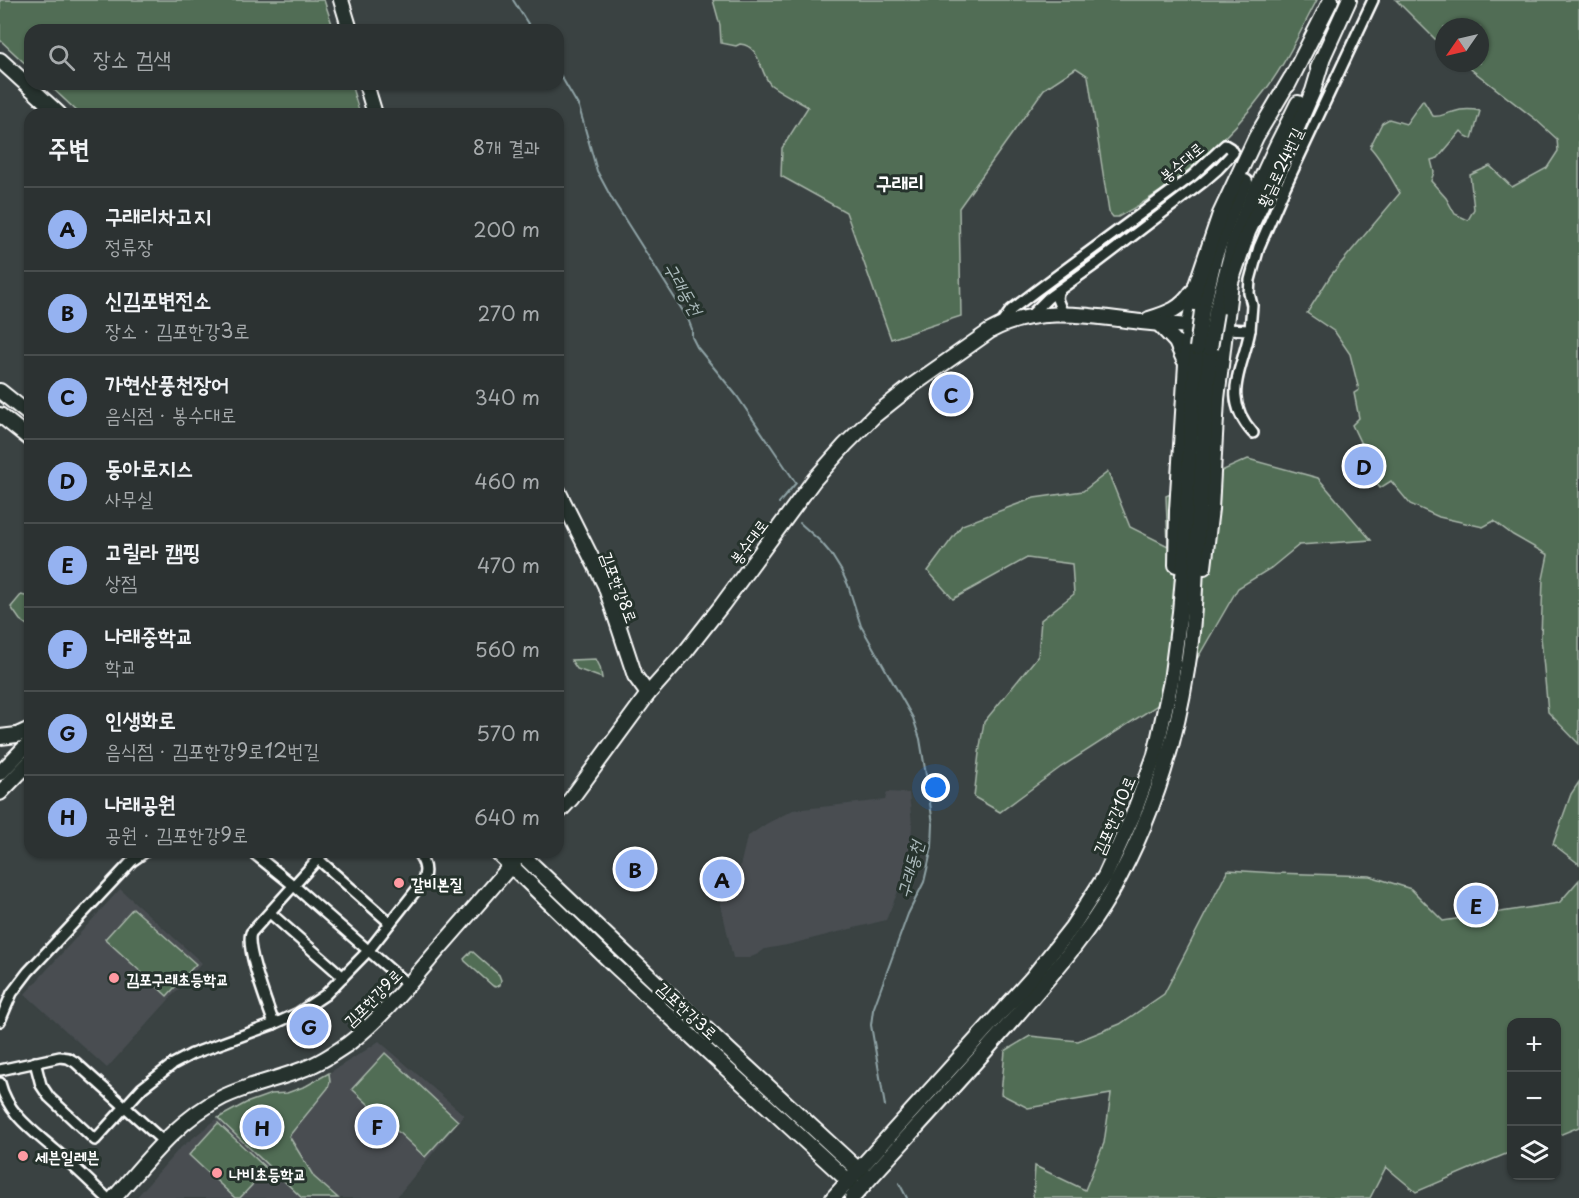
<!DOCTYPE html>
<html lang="ko">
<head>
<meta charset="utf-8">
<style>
	body { margin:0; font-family:"Playpen Sans","Poor Story",sans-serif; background:#383e3e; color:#f1f3f6 }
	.controls { position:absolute; right:18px; bottom:18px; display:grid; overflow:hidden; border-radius:12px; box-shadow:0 2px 4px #0004 }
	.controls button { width:54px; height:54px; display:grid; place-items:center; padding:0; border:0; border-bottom:2px solid #484d4d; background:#2c3232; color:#f1f3f6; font:30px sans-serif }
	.compass { position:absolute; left:1435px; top:18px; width:54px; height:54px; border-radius:50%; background:#2c3232; box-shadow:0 2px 4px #0004; rotate:236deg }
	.you { position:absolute; left:936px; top:788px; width:21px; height:21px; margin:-15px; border:4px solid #fff; border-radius:50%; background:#1a73e8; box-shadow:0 0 0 9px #1a73e833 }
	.badge { display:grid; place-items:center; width:39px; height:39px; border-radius:50%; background:#95b2f1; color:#111; font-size:20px; font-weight:700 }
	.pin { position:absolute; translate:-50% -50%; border:3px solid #fff; box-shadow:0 2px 6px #0006 }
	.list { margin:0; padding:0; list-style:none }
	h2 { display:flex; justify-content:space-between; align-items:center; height:78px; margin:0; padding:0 24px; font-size:26px }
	h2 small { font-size:20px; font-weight:400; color:#a6aaac }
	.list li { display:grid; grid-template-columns:39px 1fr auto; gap:18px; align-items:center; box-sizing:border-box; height:84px; padding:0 24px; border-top:2px solid #484d4d }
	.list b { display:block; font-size:22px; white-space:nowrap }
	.list p { margin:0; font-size:20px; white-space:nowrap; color:#a6aaac }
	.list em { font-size:20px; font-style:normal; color:#a6aaac }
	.icon { flex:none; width:33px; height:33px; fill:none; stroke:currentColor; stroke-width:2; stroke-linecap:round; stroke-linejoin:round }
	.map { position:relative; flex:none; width:1579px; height:1198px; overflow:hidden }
	.search { position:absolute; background:#2c3232; box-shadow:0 2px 4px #0004; left:24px; top:24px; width:540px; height:66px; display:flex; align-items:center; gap:15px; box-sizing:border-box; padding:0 21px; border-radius:18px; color:#a6aaac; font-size:22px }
	.panel { position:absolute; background:#2c3232; box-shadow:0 2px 4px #0004; left:24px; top:108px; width:540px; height:750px; border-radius:18px }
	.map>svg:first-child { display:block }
	.built { fill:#484d51 }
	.green { fill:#516d55; stroke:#a8b6aa; stroke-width:1.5 }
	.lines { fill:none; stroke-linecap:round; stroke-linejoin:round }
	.stream { stroke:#8fa3a6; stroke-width:2 }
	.street-casing { stroke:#fff; stroke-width:14 }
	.secondary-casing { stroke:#fff; stroke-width:18 }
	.street { stroke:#26332d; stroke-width:9 }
	.secondary { stroke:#26332d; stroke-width:14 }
	.secondary-bridge-casing { stroke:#fff; stroke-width:18; stroke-linecap:butt }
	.secondary-bridge { stroke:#26332d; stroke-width:14 }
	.poi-dot { fill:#ff9aa2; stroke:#26332d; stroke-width:2 }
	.labels { text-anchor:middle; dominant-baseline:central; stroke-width:6; stroke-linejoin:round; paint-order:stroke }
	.street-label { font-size:16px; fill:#fff; stroke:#26332d }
	.poi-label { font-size:16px; font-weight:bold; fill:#fff; stroke:#26332d; text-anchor:start }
	.water-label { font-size:18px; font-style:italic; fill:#abbabc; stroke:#26332d }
	.quarter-label { font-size:20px; font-weight:bold; fill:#fff; stroke:#26332d }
</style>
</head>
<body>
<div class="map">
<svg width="1579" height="1198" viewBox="0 0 1579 1198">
	<rect width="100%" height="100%" fill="#3a4242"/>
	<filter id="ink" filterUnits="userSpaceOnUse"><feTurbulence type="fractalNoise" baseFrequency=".0167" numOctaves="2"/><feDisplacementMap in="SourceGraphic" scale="12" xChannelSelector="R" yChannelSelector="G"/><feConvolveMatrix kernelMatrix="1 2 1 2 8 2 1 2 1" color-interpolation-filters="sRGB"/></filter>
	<g filter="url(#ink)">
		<g class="built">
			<polygon points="887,792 909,793 912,825 910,863 886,920 787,945 765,949 758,954 749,958 733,958 712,866 738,875 747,837 766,824 793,810 885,800"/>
			<polygon points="120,889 202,963 107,1068 25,994"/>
			<polygon points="379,1041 464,1115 396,1198 338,1198 314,1177 289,1136 328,1088 330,1082 329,1073 366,1050"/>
			<polygon points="218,1118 302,1198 136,1198 179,1149"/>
		</g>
		<g class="green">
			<polygon points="0,0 324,0 334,30 30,30 30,68 0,40"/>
			<path d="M713 0H1317C1301 30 1287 61 1267 88 1228 141 1176 186 1118 217H1113L1109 212 1088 76 1076 68 1044 89 959 208 961 316 891 339 846 212 781 176 782 148 808 107C800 102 776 90 770 84 759 71 761 46 740 44L736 46 721 43 720 25Z"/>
			<path d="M1396 0H1579V744L1548 712 1541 637 1543 579 1548 555 1513 535 1494 521 1483 527 1439 517 1410 504 1391 481 1380 488 1365 469 1370 463 1352 425 1359 418 1354 393 1359 390 1350 354 1335 332 1307 313 1331 275 1400 193C1390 177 1382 160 1370 147L1382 123 1389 119 1406 124 1423 100 1433 116C1440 118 1445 113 1453 112 1462 109 1471 109 1480 111L1472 139 1466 136 1461 131 1438 158 1431 160 1434 172 1431 181 1446 198 1455 214 1468 220 1474 209 1470 175 1490 166 1512 187 1547 168 1558 151 1557 139 1535 119 1463 63H1480V27H1444V48Z"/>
			<polygon points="48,84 351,84 360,114 80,114"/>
			<polygon points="1248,459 1318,478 1371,540 1299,545 1271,568 1238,588 1178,692 1061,767 1000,812 974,797 979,753 984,722 1038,656 1041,620 1074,594 1072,564 1027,558 953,599 928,571 962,525 1034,498 1083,491 1108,472 1130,527 1168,546 1166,496"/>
			<polygon points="21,595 30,597 30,627 20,620 11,607"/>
			<polygon points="596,659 600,667 602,678 577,669 571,660"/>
			<polygon points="1579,782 1579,864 1553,844 1571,794"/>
			<polygon points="1228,870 1275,873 1370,876 1411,889 1443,921 1559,903 1579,880 1579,1127 1557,1136 1556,1022 1512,1022 1511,1152 1479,1165 1416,1192 1386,1167 1370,1198 1033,1198 1035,1166 1085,1190 1104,1143 1111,1094 1028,1108 1001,1094 1005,1051 1030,1036 1078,1041 1120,1024 1164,994"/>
			<polygon points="133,908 196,964 167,996 105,939"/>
			<polygon points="471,952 473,952 499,975 501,980 500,985 496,987 493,986 465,961 464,959"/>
			<polygon points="385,1053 458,1121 425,1157 352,1089"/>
			<polygon points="329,1073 330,1082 328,1088 289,1136 314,1177 338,1198 302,1198 218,1118 246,1103 271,1094 287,1093 306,1086"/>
			<polygon points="218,1123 267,1169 240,1198 235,1198 189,1155"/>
		</g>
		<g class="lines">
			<g class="stream">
				<polyline points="513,0 532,30"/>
				<polyline points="558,71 579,107 597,171 612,199 688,319 692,329 692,337 697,347 737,396 796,483 779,503"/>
				<polyline points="800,523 820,541 831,554 841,570 848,585 861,626 913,718 920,739 926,775 933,824 932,847 928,865 924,882 908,914 873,1010 871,1025 885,1106"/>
				<polyline points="899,1183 907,1198"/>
			</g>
			<defs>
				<g id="street">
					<polyline points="1058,291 1057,299 1063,314"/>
					<polyline points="1001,324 1011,310 1036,291 1192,176 1225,145 1230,148 1233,153 1218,169 1203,182 1097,263 1048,298 1029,317"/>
					<polyline points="1224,329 1250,330 1252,305 1249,293 1250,280 1259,247 1285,187 1373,0"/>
					<path d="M1250 330C1243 370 1220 396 1253 433"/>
					<polyline points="252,852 293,885 408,985"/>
					<polyline points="318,859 390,923"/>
					<polyline points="270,913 343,977"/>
					<polyline points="0,1021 12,993 28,972 132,861 145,852"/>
					<path d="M274 1024C268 1006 245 948 251 933L324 852"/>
					<path d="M35 1062 41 1085 49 1097 95 1140 142 1088 173 1064 192 1054 274 1024 298 1013 325 995 369 950 421 884C428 872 425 862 417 852"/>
					<polyline points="0,1070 60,1057 68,1058 75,1062 164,1142"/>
					<path d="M0 1083C8 1114 32 1130 55 1150 73 1165 90 1182 107 1198"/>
				</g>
				<g id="secondary">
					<polyline points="341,0 350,30"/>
					<polyline points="0,60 59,114"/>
					<polyline points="1318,68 1349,0"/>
					<polyline points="366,84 375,114"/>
					<polyline points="1288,85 1331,0"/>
					<polyline points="1202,311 1215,256 1232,210 1245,182"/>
					<polyline points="1216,312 1234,243 1245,214 1276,147 1298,103"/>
					<path d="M1149 319C1168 313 1181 309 1192 292"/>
					<polyline points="1158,323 1176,342 1184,360"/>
					<polyline points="0,391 30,415"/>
					<polyline points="0,415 30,439"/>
					<polyline points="558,491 605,585 635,676 648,694"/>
					<polyline points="1176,565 1177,510 1186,364 1189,325 1196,285 1220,214 1256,137 1291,78"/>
					<polyline points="1204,567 1211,509 1217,399 1231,282 1248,232 1294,135 1313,91 1322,61"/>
					<polyline points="0,737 17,735 30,729"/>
					<polyline points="0,773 30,742"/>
					<polyline points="0,793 30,762"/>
					<path d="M558 813 571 799 648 694 686 651 722 605 814 480 845 445 874 416 913 385 990 331C1036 305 1091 316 1141 322 1168 325 1196 326 1224 329"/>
					<polyline points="497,852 614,965 855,1187"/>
					<polyline points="519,852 666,992 865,1176"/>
					<path d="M114 1198C147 1161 177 1120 223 1097 248 1085 275 1080 301 1070 318 1064 333 1054 348 1044 382 1018 409 984 436 952 465 919 494 886 522 852"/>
					<polyline points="833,1198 1031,979 1072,927 1105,876 1133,815 1155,755 1171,681 1180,612 1186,541 1190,450 1197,348"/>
					<path d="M852 1198C907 1137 963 1077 1017 1015 1050 976 1085 938 1111 893 1150 824 1175 748 1187 670 1194 629 1195 587 1197 545 1201 480 1206 414 1210 348"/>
				</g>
			</defs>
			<use href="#street" class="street-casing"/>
			<use href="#secondary" class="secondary-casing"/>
			<use href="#street" class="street"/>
			<use href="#secondary" class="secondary"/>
			<defs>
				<g id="secondary-bridge">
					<polyline points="1197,348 1202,311"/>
					<polyline points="1210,348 1216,312"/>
				</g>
			</defs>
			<use href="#secondary-bridge" class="secondary-bridge-casing"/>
			<use href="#secondary-bridge" class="secondary-bridge"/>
		</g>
	</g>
	<g class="poi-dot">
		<circle cx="399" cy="883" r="6"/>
		<circle cx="114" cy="978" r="6"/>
		<circle cx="23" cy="1156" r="6"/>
		<circle cx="217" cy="1173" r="6"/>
	</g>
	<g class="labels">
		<g class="street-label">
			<text transform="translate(1181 161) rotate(-40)">봉수대로</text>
			<text transform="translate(1279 167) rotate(-65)">황금로24번길</text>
			<text transform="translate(748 541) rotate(-53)">봉수대로</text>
			<text transform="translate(620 587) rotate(69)">김포한강8로</text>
			<text transform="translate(1113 815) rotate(-67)">김포한강10로</text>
			<text transform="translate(372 997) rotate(-45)">김포한강9로</text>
			<text transform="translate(688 1010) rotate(43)">김포한강3로</text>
		</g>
		<g class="poi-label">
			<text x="411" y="883">갈비본질</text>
			<text x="126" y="978">김포구래초등학교</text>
			<text x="35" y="1156">세븐일레븐</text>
			<text x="229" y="1173">나비초등학교</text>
		</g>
		<g class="water-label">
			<text transform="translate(684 288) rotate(60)">구래동천</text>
			<text transform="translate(909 869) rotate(-75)">구래동천</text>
		</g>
		<g class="quarter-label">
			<text x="900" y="182">구래리</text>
		</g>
	</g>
</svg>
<div class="controls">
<button>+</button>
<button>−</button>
<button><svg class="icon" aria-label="layers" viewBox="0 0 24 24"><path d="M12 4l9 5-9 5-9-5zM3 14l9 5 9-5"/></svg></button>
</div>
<svg class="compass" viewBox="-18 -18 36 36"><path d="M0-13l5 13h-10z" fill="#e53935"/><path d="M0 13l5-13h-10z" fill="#a6aaac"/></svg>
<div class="you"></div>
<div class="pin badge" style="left:722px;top:879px">A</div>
<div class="pin badge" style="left:635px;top:869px">B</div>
<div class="pin badge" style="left:951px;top:394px">C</div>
<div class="pin badge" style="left:1364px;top:466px">D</div>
<div class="pin badge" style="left:1476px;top:905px">E</div>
<div class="pin badge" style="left:377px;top:1126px">F</div>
<div class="pin badge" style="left:309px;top:1026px">G</div>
<div class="pin badge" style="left:262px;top:1127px">H</div>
<div class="search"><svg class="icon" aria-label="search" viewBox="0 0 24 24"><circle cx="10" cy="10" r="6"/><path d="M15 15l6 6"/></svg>장소 검색</div>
<section class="panel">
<h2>주변<small>8개 결과</small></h2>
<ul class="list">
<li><span class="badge">A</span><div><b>구래리차고지</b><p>정류장</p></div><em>200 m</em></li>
<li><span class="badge">B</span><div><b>신김포변전소</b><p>장소 · 김포한강3로</p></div><em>270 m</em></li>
<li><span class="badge">C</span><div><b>가현산풍천장어</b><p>음식점 · 봉수대로</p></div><em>340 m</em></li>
<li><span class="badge">D</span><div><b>동아로지스</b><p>사무실</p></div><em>460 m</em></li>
<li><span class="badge">E</span><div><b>고릴라 캠핑</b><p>상점</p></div><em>470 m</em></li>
<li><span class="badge">F</span><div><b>나래중학교</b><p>학교</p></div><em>560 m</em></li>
<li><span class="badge">G</span><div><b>인생화로</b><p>음식점 · 김포한강9로12번길</p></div><em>570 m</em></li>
<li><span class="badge">H</span><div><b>나래공원</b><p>공원 · 김포한강9로</p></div><em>640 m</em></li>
</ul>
</section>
</div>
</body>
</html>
